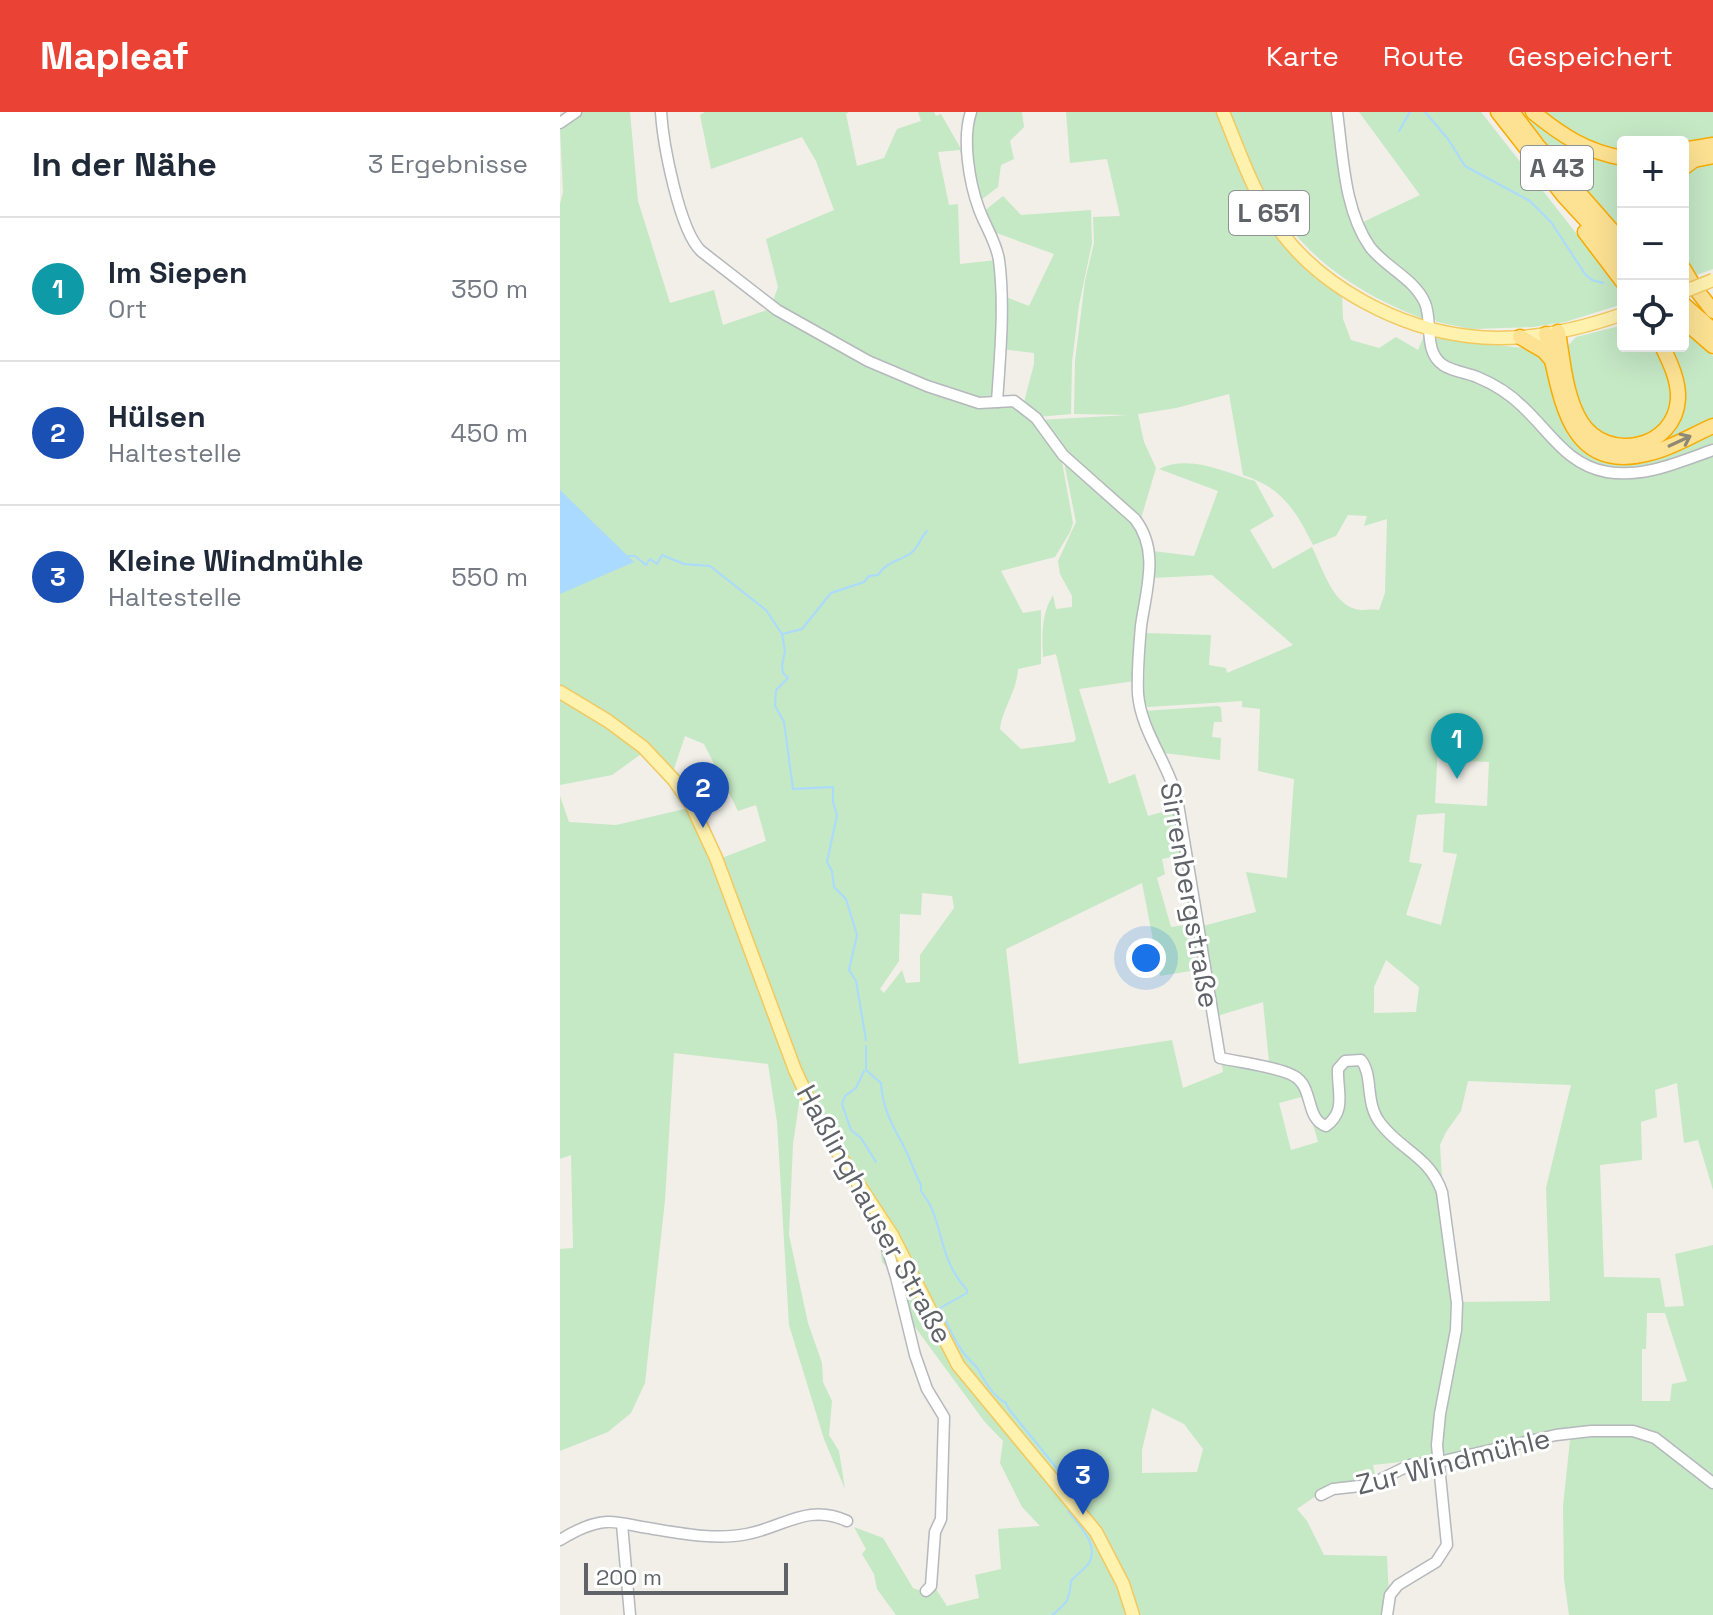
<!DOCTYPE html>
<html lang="de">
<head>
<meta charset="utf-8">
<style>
	body { margin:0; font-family:"Space Grotesk",sans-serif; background:#f2f2f3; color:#1f2937 }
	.controls { position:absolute; right:24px; top:24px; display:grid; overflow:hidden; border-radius:8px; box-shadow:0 8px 32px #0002 }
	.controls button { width:72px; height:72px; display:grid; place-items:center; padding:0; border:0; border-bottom:2px solid #e0e1e3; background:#fff; color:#1f2937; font:40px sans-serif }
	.scale { position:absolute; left:24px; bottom:20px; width:204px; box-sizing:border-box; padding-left:8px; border:4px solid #5f6368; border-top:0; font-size:22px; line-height:28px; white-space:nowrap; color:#5f6368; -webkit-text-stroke:6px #fff; paint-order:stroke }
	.you { position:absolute; left:586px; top:846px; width:28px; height:28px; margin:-20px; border:6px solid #fff; border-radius:50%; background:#1a73e8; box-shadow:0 0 0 12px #1a73e833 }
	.badge { display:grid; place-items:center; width:52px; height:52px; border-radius:50%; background:#ea4335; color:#fff; font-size:26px; font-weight:700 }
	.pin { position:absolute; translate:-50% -66px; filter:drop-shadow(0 2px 4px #0008) }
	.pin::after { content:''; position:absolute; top:42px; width:28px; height:24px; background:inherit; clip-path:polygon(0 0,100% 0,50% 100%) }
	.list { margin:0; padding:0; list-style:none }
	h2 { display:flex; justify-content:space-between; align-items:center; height:104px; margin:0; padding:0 32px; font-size:34px }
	h2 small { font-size:26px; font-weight:400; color:#747a83 }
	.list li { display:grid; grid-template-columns:52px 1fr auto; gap:24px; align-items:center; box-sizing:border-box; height:144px; padding:0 32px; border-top:2px solid #e0e1e3 }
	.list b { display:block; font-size:30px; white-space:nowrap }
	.list p { margin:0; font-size:26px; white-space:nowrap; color:#747a83 }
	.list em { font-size:26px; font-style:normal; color:#747a83 }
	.icon { flex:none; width:44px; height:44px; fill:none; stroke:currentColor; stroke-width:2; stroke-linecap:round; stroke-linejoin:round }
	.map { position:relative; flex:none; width:1153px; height:1503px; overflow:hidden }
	header { display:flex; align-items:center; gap:48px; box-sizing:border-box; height:112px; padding:0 40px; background:#ea4335; color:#fff }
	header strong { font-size:38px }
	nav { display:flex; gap:44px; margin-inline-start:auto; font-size:28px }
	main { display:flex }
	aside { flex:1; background:#fff }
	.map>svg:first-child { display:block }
	.green { fill:#c5e8c5; fill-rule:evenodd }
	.water { fill:#aadaff }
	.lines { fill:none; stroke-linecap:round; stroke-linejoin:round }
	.stream { stroke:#aadaff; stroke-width:2 }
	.minor-casing { stroke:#b5b8bc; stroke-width:13 }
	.major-casing { stroke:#f2c960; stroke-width:15 }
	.highway-casing { stroke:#f9ab00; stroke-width:17 }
	.minor { stroke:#fff; stroke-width:10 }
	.major { stroke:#fff2af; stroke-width:12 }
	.highway { stroke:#fde293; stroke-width:14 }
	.major-bridge-casing { stroke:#f2c960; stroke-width:15; stroke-linecap:butt }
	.major-bridge { stroke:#fff2af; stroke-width:12 }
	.oneway { stroke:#8e8975 }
	.labels { text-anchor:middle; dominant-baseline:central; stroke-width:6; stroke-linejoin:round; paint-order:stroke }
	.shield { fill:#fff; stroke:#8f9295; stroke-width:2 }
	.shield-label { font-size:26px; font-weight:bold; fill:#5f6368 }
	.street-label { font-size:28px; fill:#5f6368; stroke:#fff }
</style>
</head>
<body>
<header>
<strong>Mapleaf</strong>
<nav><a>Karte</a><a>Route</a><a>Gespeichert</a></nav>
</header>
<main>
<aside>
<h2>In der Nähe<small>3 Ergebnisse</small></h2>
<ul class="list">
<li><span class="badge" style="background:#0f9aa8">1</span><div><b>Im Siepen</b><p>Ort</p></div><em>350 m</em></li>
<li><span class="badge" style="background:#1a4fb4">2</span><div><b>Hülsen</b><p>Haltestelle</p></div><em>450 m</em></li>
<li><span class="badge" style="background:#1a4fb4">3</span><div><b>Kleine Windmühle</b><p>Haltestelle</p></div><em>550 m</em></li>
</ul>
</aside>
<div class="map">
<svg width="1153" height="1503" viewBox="0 0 1153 1503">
	<rect width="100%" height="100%" fill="#f1efe8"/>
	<g class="green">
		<path d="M22 0H70L78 89 110 191 154 178 163 213 210 197 218 175 206 127 274 98 256 49 242 25 151 57 140 3 145 0H289L286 2 297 54 324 46 337 17 361 9 358 0H374L376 4 381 2 401 37 410 35 412 0H462L464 15 450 29 454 47 441 53 438 75 421 88 416 77 410 79 400 38 378 40 389 93 398 92 400 152 437 148 439 234 436 289 420 290 377 278 419 293 454 291 473 306 501 344 513 411 510 420 495 445 441 459 463 501 481 498V552L458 557C457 579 443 595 440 617L461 637 514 630 516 627 496 542 483 545C482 523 481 503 493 483L496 497 512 495V484L500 462 498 449 516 410 503 345 576 410C595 443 582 476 578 511 575 530 575 549 575 569L519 577 549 672 575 662 588 704 617 696 625 742 602 747 605 762 597 766 611 815 634 812 643 857 600 864 582 771 446 837 459 952 612 928 623 976 663 960 661 947 678 951 709 950 703 890 654 905 643 814 696 800 686 760 727 766 734 667 698 659 700 597 682 595V589L588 595 584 592 585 521 651 523 649 553 666 556 667 561 733 533 652 463 592 466V439L634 444 658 379 599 357C630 342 664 360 695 369L714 404 690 418 713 457 752 435C762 455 774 497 801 498 806 498 813 497 819 498L825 481 827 407 804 414 807 404 788 403 776 424 753 433C735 397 722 376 683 363L669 282 616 296 578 302 584 330 596 356 580 410 504 341 479 308 569 303 514 302 515 249 525 169 534 131 533 105 560 104 547 47 510 51 506 0H658C674 36 684 76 706 109 725 140 754 161 782 182L783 207 791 228 819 236 836 225 858 238 865 222C875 268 909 259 943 281 970 299 984 333 1012 351 1034 365 1065 365 1089 360L1087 356C1066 361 1044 359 1025 351 992 336 976 300 947 279 924 263 887 261 873 236L875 226 963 236 983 245C992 263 991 285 999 304 1032 379 1100 342 1153 319V1078L1138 1028 1124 1031 1117 971 1095 978 1097 1005 1081 1010 1082 1048 1040 1053 1044 1165 1100 1166 1105 1195 1124 1194 1115 1142 1153 1133V1368L1143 1367 1153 1374V1503H1009L1004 1467 1003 1394 1011 1319 887 1345 813 1353 816 1367 809 1371 769 1375 737 1397 747 1409 764 1443 827 1444 829 1484 825 1503H336L317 1477 314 1462 302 1442 306 1437 294 1415 323 1426 353 1476 361 1479 369 1471 374 1474 387 1494 419 1486 415 1463 441 1457 438 1417 480 1414 462 1395 440 1351 443 1329 424 1309 347 1204 337 1164 322 1150 320 1132 334 1122 266 1016 245 975 177 793 164 775 198 869 241 978 233 1032 229 1123 248 1211 262 1251 263 1270 272 1289 269 1323 279 1339 285 1377 264 1327 229 1213 217 1010 208 952 114 941 105 1088 85 1271 71 1301 48 1320 0 1339V1137L13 1136 11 1043 0 1047V684L9 710 56 713 129 696 154 749 206 729 196 693 178 699 144 632 125 624 113 660 87 631 51 606 0 575V92L3 80 0 16ZM878 633 911 635V649L929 650 927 694 875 691ZM885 701 883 740 897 742 881 813 846 803 862 752 849 750 857 703ZM362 781 392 784 394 796 360 843V870L346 871 342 858 324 881 320 877 339 849 340 802 361 803ZM826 848 859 875 856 900 814 901V875ZM908 969 1011 973 986 1076 990 1189 894 1190 881 1082C872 1058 856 1049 838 1032L841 1030 869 1051 882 1066 880 1033 886 1020 901 999ZM745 984 758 1030 731 1038 719 991ZM1087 1201H1105L1127 1269 1112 1272 1110 1289H1082V1237H1086ZM592 1296 624 1312 643 1337 637 1360 582 1361V1338Z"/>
		<path d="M669 0H776L797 113 857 180 866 208C757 166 708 109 669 0Z"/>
		<polygon points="799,0 921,0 1063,181 1063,192 1005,210 973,215 911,217 877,210 814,133 801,111 860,83"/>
		<polygon points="962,0 970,0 1063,48 1063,122 1014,66"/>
		<polygon points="982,0 1153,0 1153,28 1123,33 1123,30 1063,30 1063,41 1020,27"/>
		<polygon points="1153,47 1153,157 1134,164 1123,143 1123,61"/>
		<polygon points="443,84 461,103 531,98 532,131 519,193 512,250 511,302 477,305 463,294 474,252 474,241 441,237 441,183 469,194 494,142 431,119 423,100"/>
		<path d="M1063 213V234H1095C1116 281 1126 299 1076 329L1040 324 1017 293 1006 236 1016 225Z"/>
		<path d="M1123 218 1153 244V311C1128 322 1104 337 1078 342 1016 352 994 283 994 234 1010 260 998 297 1028 325 1062 355 1118 334 1120 287 1121 269 1113 250 1104 234H1123Z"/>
		<polygon points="0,586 84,640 52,663 0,673"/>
		<polygon points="658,594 661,596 662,610 654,610 652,625 661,626 660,648 604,641 584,599"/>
	</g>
	<polygon class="water" points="0,378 74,450 0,482"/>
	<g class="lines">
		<g class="stream">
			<polyline points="865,0 888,27 905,54 970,89 991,110 1025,162 1032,168 1043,171"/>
			<polyline points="839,19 850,0"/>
			<polyline points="68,444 75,444 86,453 90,447 97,452 102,443 124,452 150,454 206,498 222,522 225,539 222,554 223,561 228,566 216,578 215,594 224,610 233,677 273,675 273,690 277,703 267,750 272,759 274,775 286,787 297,823 289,858 296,869 306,928"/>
			<path d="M223 522 242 517 271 481 304 470 309 464 318 463C327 449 340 449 351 441 359 435 360 426 367 419"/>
			<path d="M306 934V958L321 971C322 994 332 1013 342 1031 350 1045 354 1060 361 1073V1079C385 1109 376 1144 407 1178V1181L380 1196C386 1210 392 1224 401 1237 405 1245 413 1250 418 1257 425 1270 433 1284 446 1291L448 1296 513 1376 518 1387"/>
			<polyline points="304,959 296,976 285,984 282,992 291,1018 301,1026 316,1050"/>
			<path d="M492 1503C507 1491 509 1490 511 1469 516 1463 525 1457 529 1451 540 1432 518 1413 508 1399L510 1397"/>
		</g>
		<defs>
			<g id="minor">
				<path d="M101 0C103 31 119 118 141 139L217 198 308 249 367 274 419 291 454 289 476 306 503 343 575 407C600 439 586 478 581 514 579 536 577 560 578 582 581 619 608 651 617 686L660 946C678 950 719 955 734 964 754 975 745 1007 766 1014 787 999 777 979 778 957L785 949 801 948C814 964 804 991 821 1012 842 1039 870 1045 882 1080L897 1191 896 1218 880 1302 877 1333 887 1433 876 1450 838 1473 830 1483 827 1503"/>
				<path d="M411 0C402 26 409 70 419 97 425 114 436 129 439 148 445 194 440 244 437 290"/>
				<path d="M777 0C783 44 784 98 810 135 826 156 854 166 865 191 873 210 863 239 883 253 892 259 907 261 917 265 934 272 950 282 963 295 990 320 1007 353 1047 360 1084 366 1119 350 1153 338"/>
				<polyline points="0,11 16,0"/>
				<polyline points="317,1103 336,1165 355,1243 367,1277 384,1305 381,1407 375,1420 371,1474 366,1479"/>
				<polyline points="761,1383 773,1377 809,1373 850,1353 879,1350 996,1323 1031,1319 1073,1319 1095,1326 1153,1371"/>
				<polyline points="62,1412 70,1503"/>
				<path d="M0 1428C13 1420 30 1411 46 1410 57 1409 71 1413 82 1415 115 1420 153 1429 187 1422 224 1415 248 1391 287 1409"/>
			</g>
			<g id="major">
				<path d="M663 0C680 41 694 84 721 120 763 176 839 216 908 224 960 231 1014 219 1063 202"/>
				<polyline points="0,580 48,609 83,635 114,668 132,694 156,746 235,958 263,1018 332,1123 398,1253 536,1420 563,1472 573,1503"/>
			</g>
			<g id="highway">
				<polyline points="938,0 1004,84 1063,148"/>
				<polyline points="952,0 977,33 1063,131"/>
				<path d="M973 0C1001 23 1027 40 1063 46"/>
				<polyline points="1123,38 1153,33"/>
				<polyline points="1123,56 1134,48 1153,44"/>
				<polyline points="1025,120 1063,170"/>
				<polyline points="1123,156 1135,176 1153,199"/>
				<polyline points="1123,192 1153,218"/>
				<polyline points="1123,208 1153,234"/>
				<path d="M998 220C1003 249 1005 284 1021 310 1047 351 1115 337 1118 287 1119 269 1110 250 1102 234"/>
				<path d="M986 222C1001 281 1005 364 1090 341 1112 336 1132 323 1153 314"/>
				<polyline points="960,225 984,239 992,248"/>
			</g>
		</defs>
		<use href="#minor" class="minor-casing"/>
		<use href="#major" class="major-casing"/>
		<use href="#highway" class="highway-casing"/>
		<use href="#minor" class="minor"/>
		<use href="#major" class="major"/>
		<use href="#highway" class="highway"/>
		<defs>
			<polyline id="major-bridge" points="1123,180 1153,168"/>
		</defs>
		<use href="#major-bridge" class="major-bridge-casing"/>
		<use href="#major-bridge" class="major-bridge"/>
	</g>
	<defs><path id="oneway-shaft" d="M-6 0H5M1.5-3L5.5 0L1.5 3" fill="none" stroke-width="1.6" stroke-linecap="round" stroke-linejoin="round" transform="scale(2)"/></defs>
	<use class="oneway" href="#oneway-shaft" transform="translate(1120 329) rotate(-25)"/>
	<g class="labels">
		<g class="shield">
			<rect x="961" y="34" width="72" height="44" rx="6"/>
			<rect x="669" y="79" width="80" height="44" rx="6"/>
		</g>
		<g class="shield-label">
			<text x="997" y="56">A 43</text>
			<text x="709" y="101">L 651</text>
		</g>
		<g class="street-label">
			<text transform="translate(630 783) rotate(80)">Sirrenbergstraße</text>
			<text transform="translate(315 1102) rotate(61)">Haßlinghauser Straße</text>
			<text transform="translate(893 1349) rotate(-14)">Zur Windmühle</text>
		</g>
	</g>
</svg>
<div class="controls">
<button>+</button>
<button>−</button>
<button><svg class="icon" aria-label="locate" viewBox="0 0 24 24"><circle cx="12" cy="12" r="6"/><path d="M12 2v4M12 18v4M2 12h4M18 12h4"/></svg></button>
</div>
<div class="scale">200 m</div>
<div class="you"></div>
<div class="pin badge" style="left:897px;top:667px;background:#0f9aa8">1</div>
<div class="pin badge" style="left:143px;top:716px;background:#1a4fb4">2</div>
<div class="pin badge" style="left:523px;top:1403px;background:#1a4fb4">3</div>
</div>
</main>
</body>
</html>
